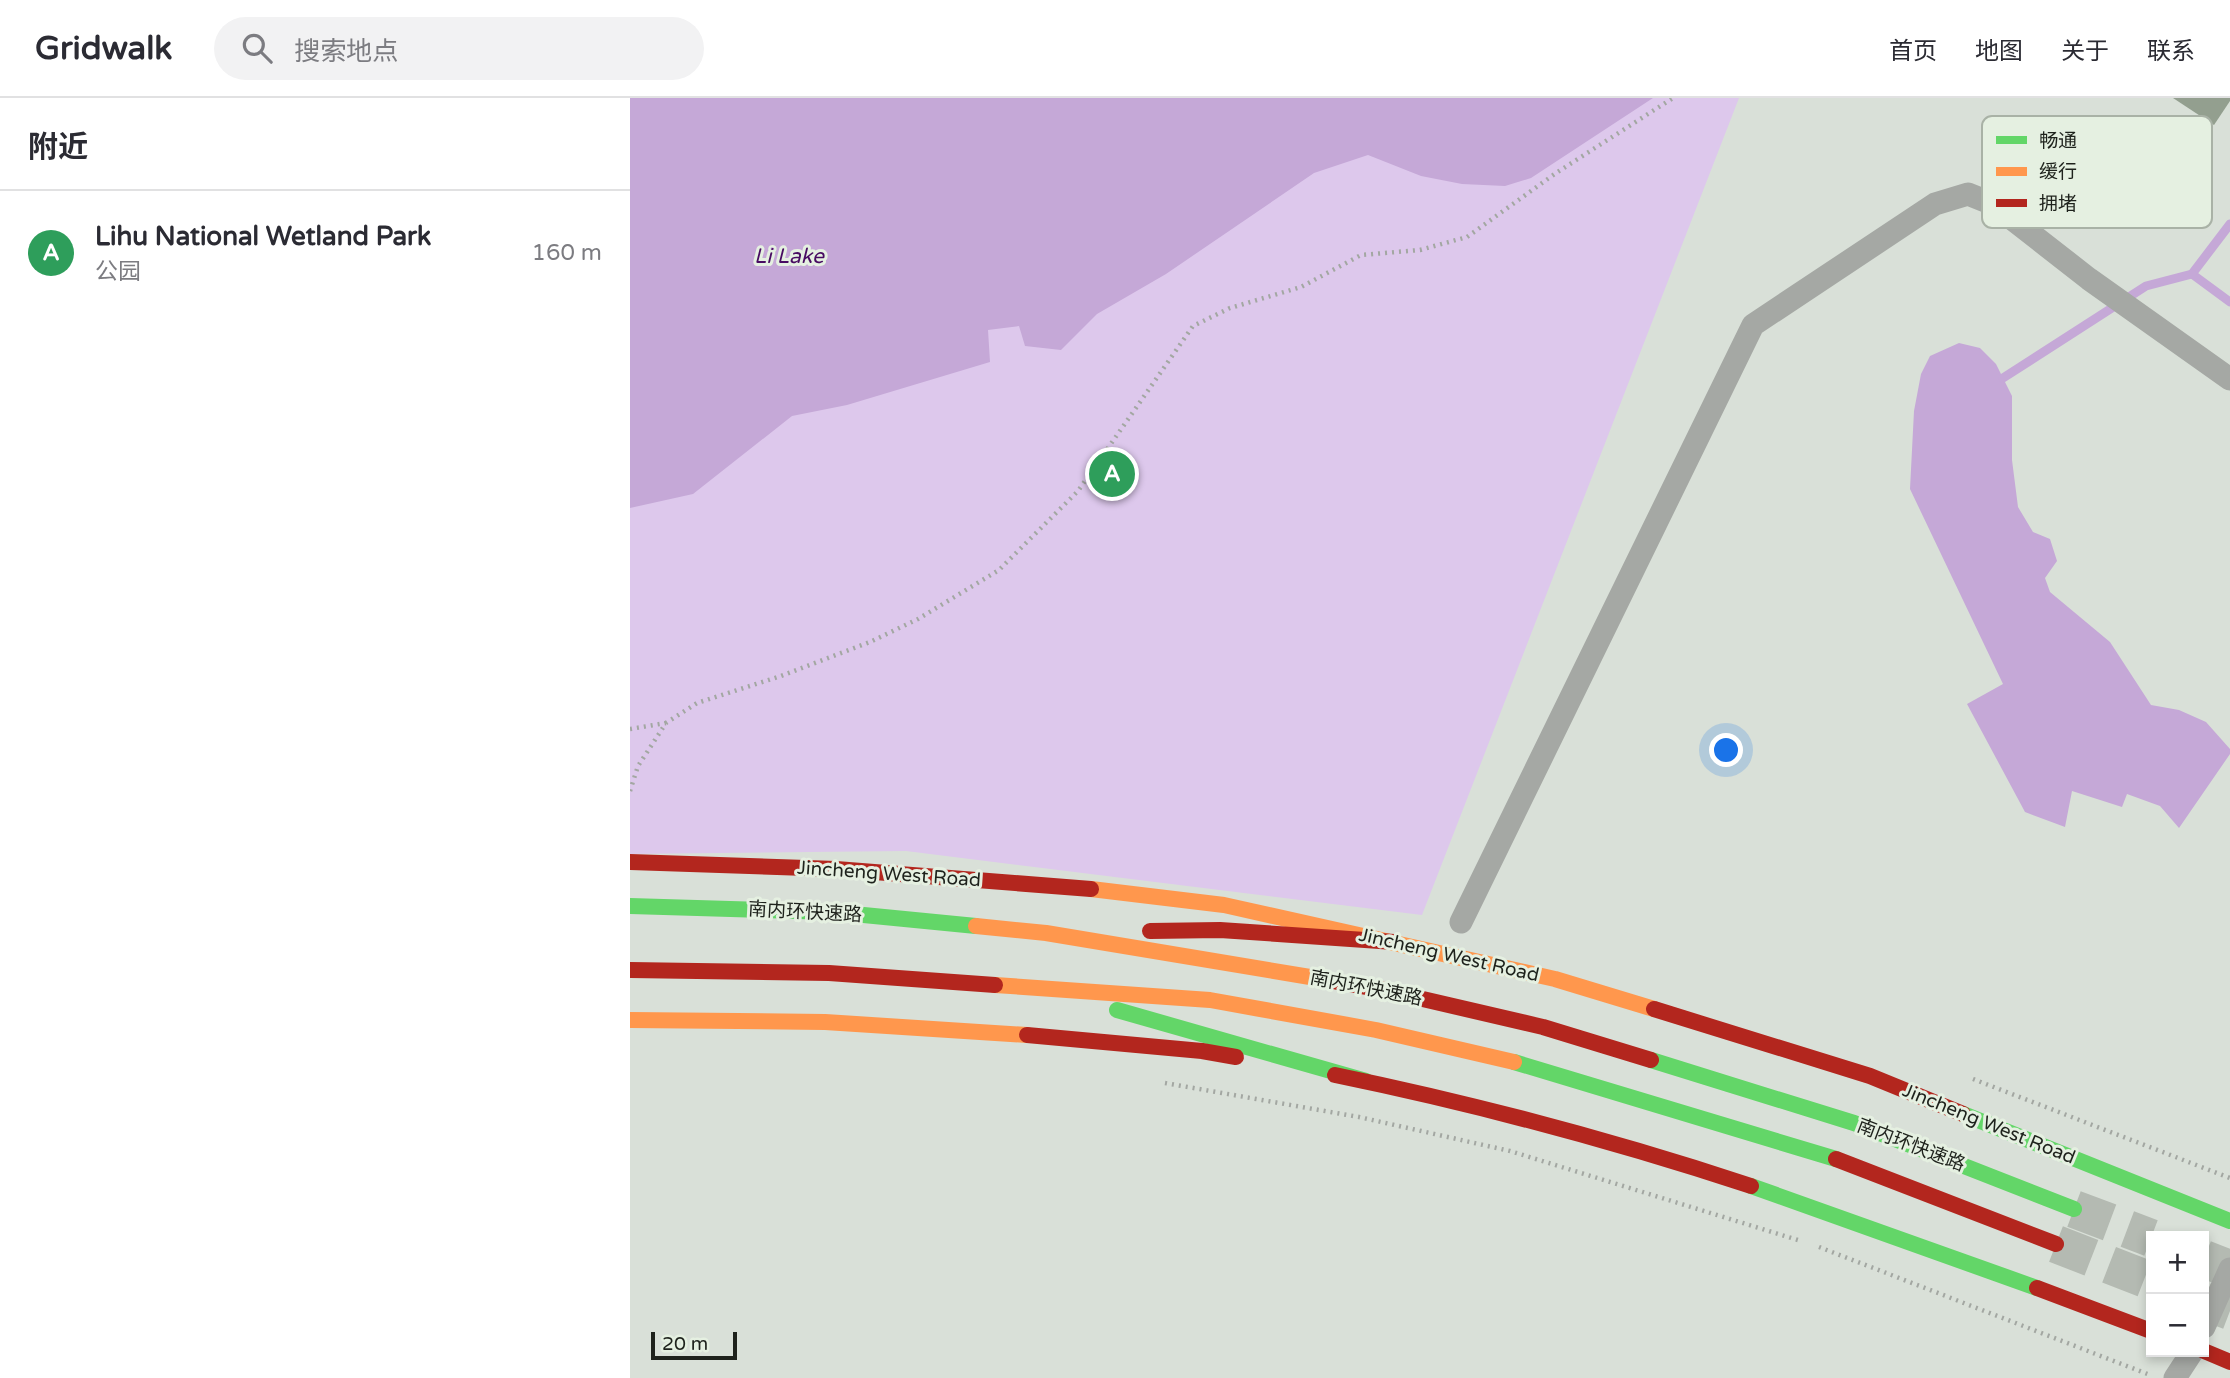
<!DOCTYPE html>
<html lang="zh">
<head>
<meta charset="utf-8">
<style>
	body { margin:0; font-family:"Varela Round","Noto Sans SC",sans-serif; background:#f2f2f3; color:#2b2b33 }
	.controls { position:absolute; right:21px; bottom:21px; display:grid; overflow:hidden; border-radius:0px; box-shadow:0 4px 10px #0003 }
	.controls button { width:63px; height:63px; display:grid; place-items:center; padding:0; border:0; border-bottom:2px solid #e1e1e2; background:#fff; color:#2b2b33; font:35px sans-serif }
	.scale { position:absolute; left:21px; bottom:18px; width:86px; box-sizing:border-box; padding-left:7px; border:4px solid #1e221c; border-top:0; font-size:19px; line-height:24px; white-space:nowrap; color:#1e221c; -webkit-text-stroke:5px #e5f0e1; paint-order:stroke }
	.you { position:absolute; left:1097px; top:653px; width:24px; height:24px; margin:-18px; border:5px solid #fff; border-radius:50%; background:#1a73e8; box-shadow:0 0 0 10px #1a73e833 }
	.badge { display:grid; place-items:center; width:46px; height:46px; border-radius:50%; background:#5f645e; color:#fff; font-size:23px; font-weight:700 }
	.pin { position:absolute; translate:-50% -50%; border:4px solid #fff; box-shadow:0 2px 7px #0006 }
	.list { margin:0; padding:0; list-style:none }
	h2 { display:flex; justify-content:space-between; align-items:center; height:91px; margin:0; padding:0 28px; font-size:30px }
	h2 small { font-size:23px; font-weight:400; color:#7c7c81 }
	.list li { display:grid; grid-template-columns:46px 1fr auto; gap:21px; align-items:center; box-sizing:border-box; height:126px; padding:0 28px; border-top:2px solid #e1e1e2 }
	.list b { display:block; font-size:26px; white-space:nowrap }
	.list p { margin:0; font-size:23px; white-space:nowrap; color:#7c7c81 }
	.list em { font-size:23px; font-style:normal; color:#7c7c81 }
	.icon { flex:none; width:38px; height:38px; fill:none; stroke:currentColor; stroke-width:2; stroke-linecap:round; stroke-linejoin:round }
	.map { position:relative; flex:none; width:1600px; height:1280px; overflow:hidden }
	header { display:flex; align-items:center; gap:42px; box-sizing:border-box; height:98px; padding:0 35px; background:#fff; border-bottom:2px solid #e1e1e2 }
	header strong { font-size:33px }
	nav { display:flex; gap:38px; margin-inline-start:auto; font-size:24px }
	.search { width:490px; height:63px; background:#f2f2f3; display:flex; align-items:center; gap:18px; box-sizing:border-box; padding:0 24px; border-radius:38px; color:#7c7c81; font-size:26px }
	main { display:flex }
	aside { flex:1; background:#fff }
	.map>svg:first-child { display:block }
	.green { fill:#ddc8ec }
	.water { fill:#c5a8d7 }
	.lines { fill:none; stroke-linecap:round; stroke-linejoin:round }
	.stream { stroke:#c5a8d7; stroke-width:9 }
	.building { fill:#939f8f }
	.highway-tunnel { stroke:#b4bab2; stroke-width:38; stroke-dasharray:38 19; stroke-linecap:butt }
	.path { stroke:#a3a7a2; stroke-width:4.5; stroke-dasharray:2 5; stroke-linecap:butt }
	.street { stroke:#a5a8a4; stroke-width:23 }
	.fast { stroke:#63d668; stroke-width:16 }
	.slow { stroke:#ff974d; stroke-width:16 }
	.jam { stroke:#b3261e; stroke-width:16 }
	.labels { text-anchor:middle; dominant-baseline:central; stroke-width:6; stroke-linejoin:round; paint-order:stroke }
	.street-label { font-size:19px; fill:#1e221c; stroke:#e5f0e1 }
	.water-label { font-size:21px; font-style:italic; fill:#480b62; stroke:#e5f0e1 }
	.key { fill:#e5f0e1; stroke:#a9b2a6; stroke-width:2 }
	.key-label { font-size:19px; fill:#1e221c }
</style>
</head>
<body>
<header>
<strong>Gridwalk</strong>
<div class="search"><svg class="icon" aria-label="search" viewBox="0 0 24 24"><circle cx="10" cy="10" r="6"/><path d="M15 15l6 6"/></svg>搜索地点</div>
<nav><a>首页</a><a>地图</a><a>关于</a><a>联系</a></nav>
</header>
<main>
<aside>
<h2>附近<small></small></h2>
<ul class="list">
<li><span class="badge" style="background:#2e9e5b">A</span><div><b>Lihu National Wetland Park</b><p>公园</p></div><em>160 m</em></li>
</ul>
</aside>
<div class="map">
<svg width="1600" height="1280" viewBox="0 0 1600 1280">
	<rect width="100%" height="100%" fill="#d9e0d8"/>
	<polygon class="green" points="0,0 1109,0 792,817 276,753 0,756"/>
	<g class="water">
		<polygon points="0,0 1023,0 901,80 875,88 832,86 791,78 738,57 684,75 536,176 467,216 431,252 395,248 389,228 358,232 360,264 217,307 162,318 63,396 0,410"/>
		<polygon points="1329,245 1350,250 1366,266 1382,298 1382,362 1388,409 1403,434 1420,441 1427,463 1415,480 1420,494 1480,544 1521,607 1549,612 1576,624 1600,651 1600,656 1549,730 1530,708 1497,696 1492,709 1442,693 1435,729 1395,714 1337,606 1373,586 1280,391 1284,313 1291,276 1300,258"/>
	</g>
	<g class="lines">
		<g class="stream">
			<polyline points="1600,126 1562,176 1600,204"/>
			<polyline points="1373,280 1516,188 1562,176"/>
		</g>
	</g>
	<polygon class="building" points="1543,0 1600,0 1600,3 1584,27"/>
	<g class="lines">
		<g class="highway-tunnel">
			<polyline points="1444,1111 1521,1140"/>
			<polyline points="1426,1146 1521,1183"/>
			<polyline points="1574,1161 1600,1171"/>
			<polyline points="1574,1203 1600,1213"/>
		</g>
		<g class="path">
			<polyline points="0,631 36,625"/>
			<polyline points="0,693 8,668 36,625 67,605 151,578 240,544 288,521 369,472 448,393 563,228 600,210 671,189 731,157 790,152 837,139 926,75 1043,0"/>
			<polyline points="1343,981 1600,1080"/>
			<polyline points="535,985 729,1019 880,1053 1171,1143"/>
			<polyline points="1189,1149 1520,1277"/>
		</g>
		<g class="street">
			<polyline points="831,824 1123,227 1305,106 1338,96 1363,106 1459,181 1600,281"/>
			<polyline points="1574,1229 1600,1171"/>
			<polyline points="1545,1280 1562,1254"/>
		</g>
		<g class="fast">
			<polyline points="0,808 203,814 346,828"/>
			<polyline points="487,912 736,983"/>
			<polyline points="1021,962 1224,1025 1444,1111"/>
			<polyline points="884,964 1206,1061"/>
			<polyline points="1333,1016 1600,1123"/>
			<polyline points="1121,1088 1407,1190"/>
		</g>
		<g class="slow">
			<polyline points="461,791 594,807 925,881 1024,911"/>
			<polyline points="346,828 416,835 692,881"/>
			<polyline points="365,887 580,902 746,932 884,964"/>
			<polyline points="0,922 195,924 397,937"/>
		</g>
		<g class="jam">
			<polyline points="0,764 206,771 461,791"/>
			<polyline points="520,833 590,832 764,844"/>
			<polyline points="0,872 199,875 365,887"/>
			<polyline points="692,881 754,892 913,929 1021,962"/>
			<polyline points="1024,911 1240,978 1333,1016"/>
			<polyline points="397,937 572,953 606,959"/>
			<path d="M705 977C846 1006 984 1043 1121 1088"/>
			<polyline points="1206,1061 1426,1146"/>
			<polyline points="1407,1190 1521,1233"/>
			<polyline points="1574,1253 1600,1264"/>
		</g>
	</g>
	<g class="labels">
		<g class="street-label">
			<text transform="translate(259 776) rotate(4)">Jincheng West Road</text>
			<text transform="translate(175 814) rotate(3)">南内环快速路</text>
			<text transform="translate(819 857) rotate(13)">Jincheng West Road</text>
			<text transform="translate(736 890) rotate(11)">南内环快速路</text>
			<text transform="translate(1359 1026) rotate(22)">Jincheng West Road</text>
			<text transform="translate(1281 1047) rotate(21)">南内环快速路</text>
		</g>
		<g class="water-label">
			<text x="159" y="158">Li Lake</text>
		</g>
	</g>
	<rect x="1352" y="18" width="230" height="112" rx="10" class="key"/>
	<rect x="1366" y="38" width="31" height="8" fill="#63d668"/>
	<rect x="1366" y="69" width="31" height="9" fill="#ff974d"/>
	<rect x="1366" y="101" width="31" height="8" fill="#b3261e"/>
	<g class="key-label">
		<text x="1409" y="49">畅通</text>
		<text x="1409" y="80">缓行</text>
		<text x="1409" y="112">拥堵</text>
	</g>
</svg>
<div class="controls">
<button>+</button>
<button>−</button>
</div>
<div class="scale">20 m</div>
<div class="you"></div>
<div class="pin badge" style="left:482px;top:376px;background:#2e9e5b">A</div>
</div>
</main>
</body>
</html>
